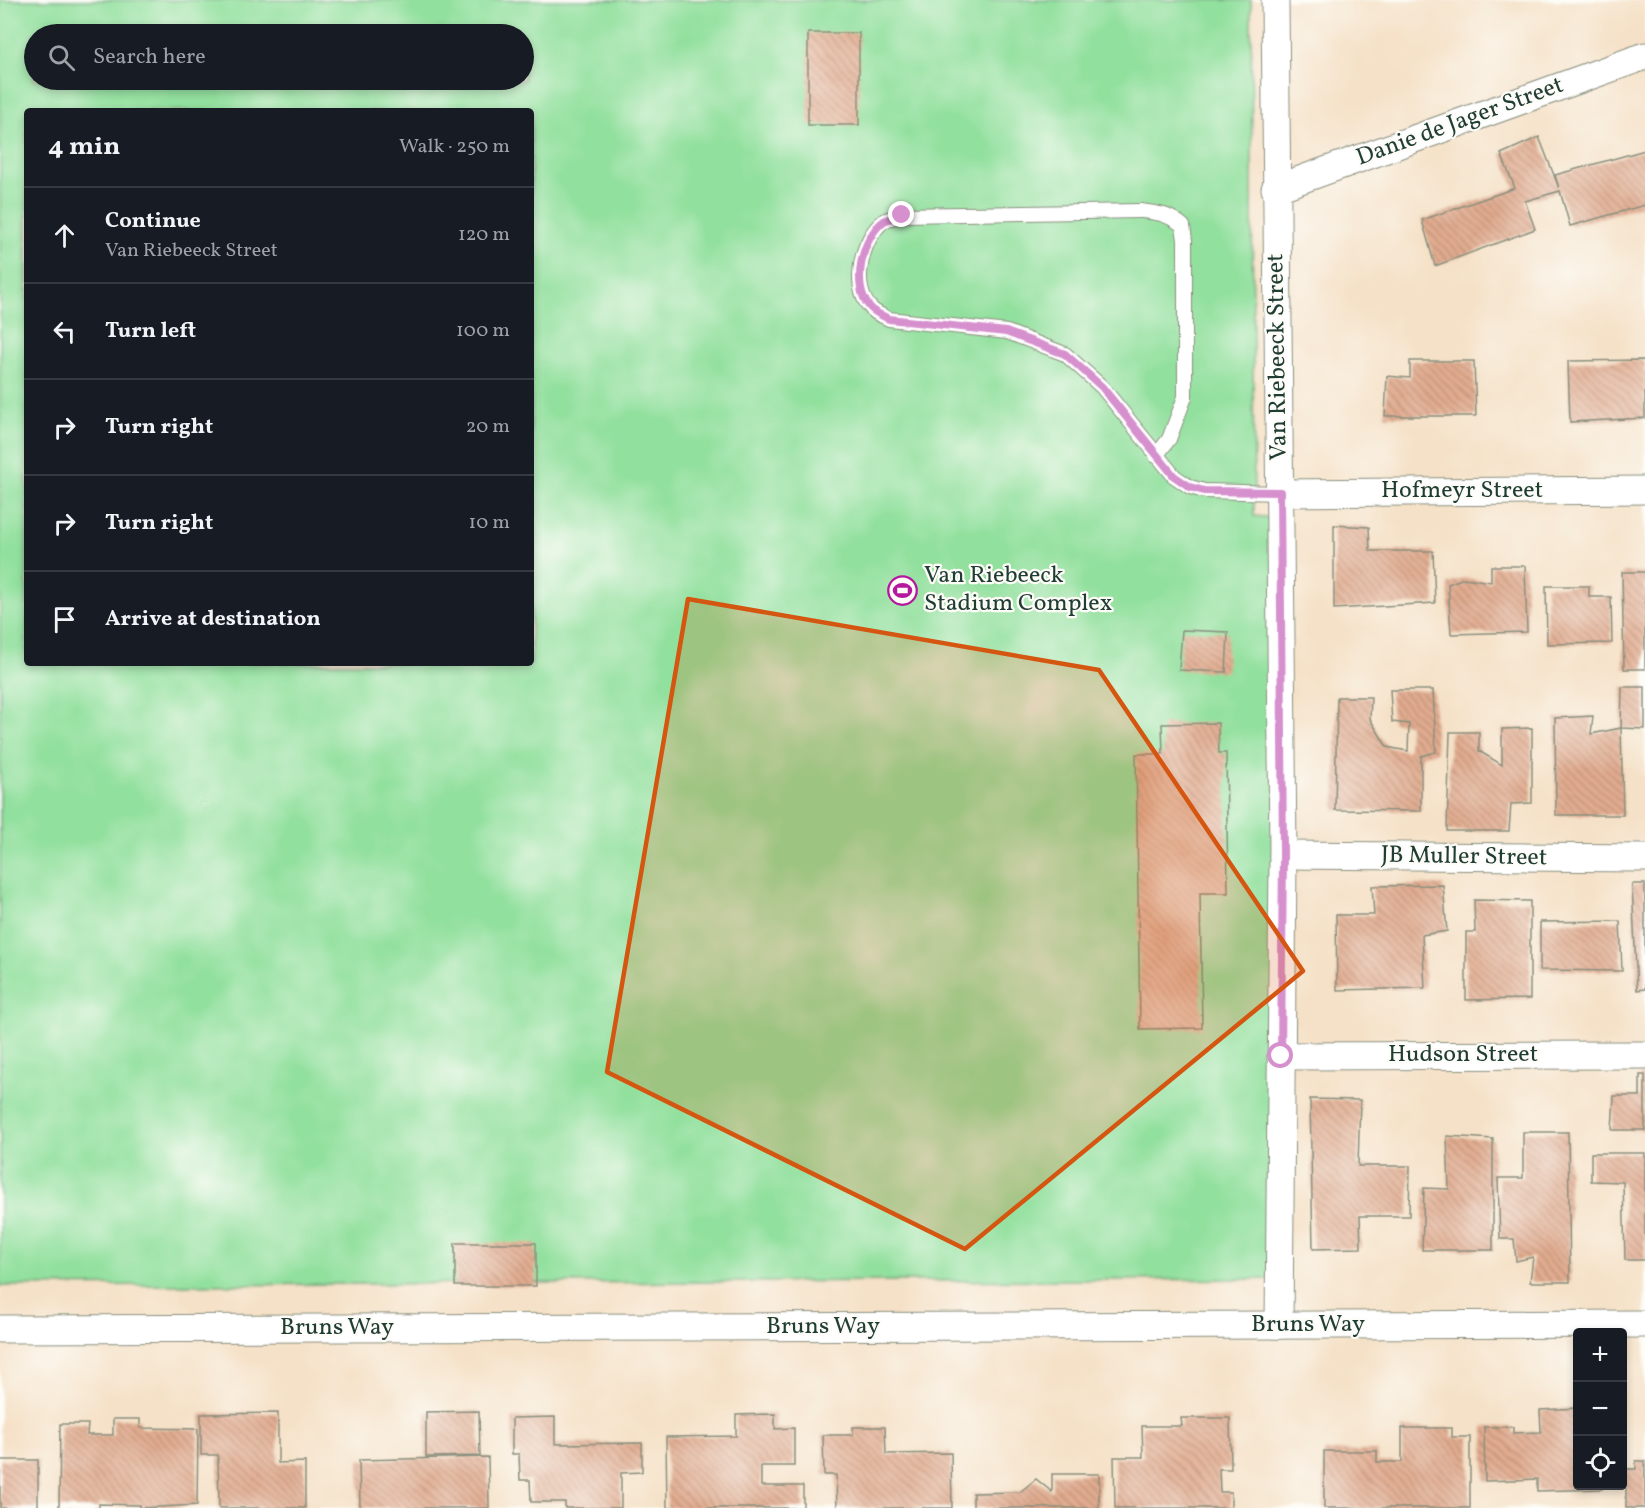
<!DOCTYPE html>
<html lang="en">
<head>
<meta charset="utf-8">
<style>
	body { margin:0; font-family:Vollkorn,serif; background:#242831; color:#f1f3f6 }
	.controls { position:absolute; right:18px; bottom:18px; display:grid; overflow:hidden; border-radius:6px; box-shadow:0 3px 9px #0003 }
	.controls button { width:54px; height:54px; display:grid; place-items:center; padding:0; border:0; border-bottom:2px solid #363941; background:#171b24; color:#f1f3f6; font:30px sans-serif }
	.stop { position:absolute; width:18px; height:18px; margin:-14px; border:4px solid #d690ce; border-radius:50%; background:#fff }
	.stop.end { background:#d690ce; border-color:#fff; box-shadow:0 2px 6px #0008 }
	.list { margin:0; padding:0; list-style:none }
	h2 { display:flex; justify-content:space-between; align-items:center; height:78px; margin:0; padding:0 24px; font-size:26px }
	h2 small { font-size:20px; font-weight:400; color:#9ea1a6 }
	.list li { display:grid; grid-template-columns:39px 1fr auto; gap:18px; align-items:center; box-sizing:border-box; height:96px; padding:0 24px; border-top:2px solid #363941 }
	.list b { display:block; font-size:22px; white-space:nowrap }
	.list p { margin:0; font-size:20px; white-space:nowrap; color:#9ea1a6 }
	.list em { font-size:20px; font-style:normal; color:#9ea1a6 }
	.icon { flex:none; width:33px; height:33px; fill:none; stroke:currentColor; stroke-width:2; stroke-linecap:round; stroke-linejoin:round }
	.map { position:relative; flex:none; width:1645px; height:1508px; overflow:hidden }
	.search { position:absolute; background:#171b24; box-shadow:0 3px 9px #0003; left:24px; top:24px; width:510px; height:66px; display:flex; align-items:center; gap:15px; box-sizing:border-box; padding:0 21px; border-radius:33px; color:#9ea1a6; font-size:22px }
	.panel { position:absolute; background:#171b24; box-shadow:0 3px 9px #0003; left:24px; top:108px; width:510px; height:558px; border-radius:6px }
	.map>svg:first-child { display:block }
	.grass { fill:#92e09e; stroke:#588e69; stroke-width:1.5; fill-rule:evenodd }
	.building { fill:url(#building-back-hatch) }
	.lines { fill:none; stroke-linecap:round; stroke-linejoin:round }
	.lane-casing { stroke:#8a8f7e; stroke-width:16 }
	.street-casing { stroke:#8a8f7e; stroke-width:29 }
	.lane { stroke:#fff; stroke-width:14 }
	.street { stroke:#fff; stroke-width:27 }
	.route { stroke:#d690ce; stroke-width:8 }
	.marked { fill:#d45610; fill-opacity:0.2; stroke:#d45610; stroke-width:4.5; stroke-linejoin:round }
	.labels { text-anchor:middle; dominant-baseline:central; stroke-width:4.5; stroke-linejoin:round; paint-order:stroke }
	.street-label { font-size:24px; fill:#1f3d34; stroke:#fdfcf7 }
	.poi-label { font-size:24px; fill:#1f3d34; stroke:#fdfcf7; text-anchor:start }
</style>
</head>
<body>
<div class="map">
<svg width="1645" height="1508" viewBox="0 0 1645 1508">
	<defs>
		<pattern id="building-back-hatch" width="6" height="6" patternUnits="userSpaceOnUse" patternTransform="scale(1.5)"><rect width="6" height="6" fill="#e2ac8f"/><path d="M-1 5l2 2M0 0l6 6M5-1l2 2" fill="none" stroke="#b78d76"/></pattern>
	</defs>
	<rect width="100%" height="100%" fill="#fdfcf7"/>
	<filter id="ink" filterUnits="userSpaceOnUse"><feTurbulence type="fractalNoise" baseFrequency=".0167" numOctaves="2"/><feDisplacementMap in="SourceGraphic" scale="12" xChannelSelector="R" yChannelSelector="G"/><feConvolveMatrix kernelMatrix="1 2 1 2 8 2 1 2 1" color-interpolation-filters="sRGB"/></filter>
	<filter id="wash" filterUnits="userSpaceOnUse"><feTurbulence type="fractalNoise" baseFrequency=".008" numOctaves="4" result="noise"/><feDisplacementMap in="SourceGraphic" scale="24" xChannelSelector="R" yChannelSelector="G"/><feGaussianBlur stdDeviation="1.35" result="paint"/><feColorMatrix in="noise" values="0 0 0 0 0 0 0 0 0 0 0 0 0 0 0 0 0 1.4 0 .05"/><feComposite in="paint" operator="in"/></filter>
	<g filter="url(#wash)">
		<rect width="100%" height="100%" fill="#f5e1c7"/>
		<path class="grass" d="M0 0H1251L1254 516 1275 518 1278 1279 0 1286ZM34 34H524V80H34ZM27 111H531V663H27Z"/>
		<g id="blocks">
			<g class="building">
				<rect x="808" y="33" width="51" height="92"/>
				<polygon points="1539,137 1559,188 1555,175 1645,150 1645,205 1570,226 1560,191 1525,201 1535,229 1435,266 1422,220 1515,188 1501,154"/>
				<polygon points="1645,360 1645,418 1570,422 1568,361"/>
				<polygon points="1410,361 1474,361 1476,416 1385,416 1387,376 1410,378"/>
				<polygon points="1334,525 1369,527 1370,551 1433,551 1435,603 1334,609"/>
				<polygon points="1491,566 1525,566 1527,632 1451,634 1448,584 1464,578 1491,582"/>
				<polygon points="1622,572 1645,572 1645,669 1624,669"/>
				<polygon points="1546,586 1589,586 1589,597 1611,597 1612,643 1547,644"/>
				<polygon points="1182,630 1228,632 1226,672 1179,670"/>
				<polygon points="1622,687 1645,687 1645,729 1621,728"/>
				<polygon points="1390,690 1433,690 1436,752 1421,756 1421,811 1335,810 1337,697 1371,697 1370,719 1387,747 1408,751 1409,724 1392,722"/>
				<polygon points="1593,716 1591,734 1621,728 1623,815 1556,815 1555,718"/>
				<polygon points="1218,723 1219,753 1226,753 1228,893 1200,893 1202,1028 1140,1029 1136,754 1163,754 1162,724"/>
				<polygon points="1532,728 1532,803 1511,804 1509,831 1447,831 1450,732 1479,732 1479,751 1502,765 1502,729"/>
				<polygon points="1632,884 1645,884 1645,989 1637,990"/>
				<polygon points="1443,885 1447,931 1422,935 1425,988 1337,990 1336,915 1374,915 1372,886"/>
				<polygon points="1474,900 1530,901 1530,999 1466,1000 1466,932 1475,932"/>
				<polygon points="1620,921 1622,971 1540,970 1540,922"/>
				<polygon points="1640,1075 1645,1075 1645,1130 1612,1130 1614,1096 1640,1096"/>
				<polygon points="1310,1099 1360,1100 1358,1166 1410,1166 1409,1216 1360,1216 1361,1248 1313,1249"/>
				<polygon points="1523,1132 1568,1132 1570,1282 1530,1282 1533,1257 1516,1261 1514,1239 1500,1239 1498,1178 1523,1178"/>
				<polygon points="1447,1136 1493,1139 1493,1250 1422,1250 1424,1188 1449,1189"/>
				<polygon points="1591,1153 1645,1153 1645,1260 1625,1260 1623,1182 1591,1181"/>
				<rect x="455" y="1243" width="81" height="43"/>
				<polygon points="1578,1408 1578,1486 1602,1486 1602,1489 1537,1491 1537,1479 1485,1481 1484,1427 1513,1427 1513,1433 1541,1432 1540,1410"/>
				<polygon points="479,1411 480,1456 426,1457 426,1412"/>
				<polygon points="278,1413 278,1463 305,1462 305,1508 219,1508 218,1455 201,1455 201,1414"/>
				<polygon points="775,1414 775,1429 794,1428 794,1466 761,1466 761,1486 803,1486 803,1508 667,1508 666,1437 736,1436 736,1415"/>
				<polygon points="555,1417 555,1444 642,1443 642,1472 621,1473 621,1508 565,1508 565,1502 531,1502 530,1480 520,1480 519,1454 512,1454 512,1418"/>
				<polygon points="1181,1418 1230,1418 1231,1469 1219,1469 1220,1492 1231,1492 1231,1508 1115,1508 1114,1457 1143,1457 1142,1426 1182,1426"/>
				<polygon points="113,1419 140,1419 140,1428 198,1429 197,1505 140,1508 140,1505 99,1504 99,1508 59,1508 60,1424 88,1424 87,1435 113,1435"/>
				<polygon points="853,1427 885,1427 886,1454 951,1453 952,1508 837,1508 836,1475 824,1475 823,1435 853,1435"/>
				<polygon points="1402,1428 1452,1428 1452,1437 1470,1437 1470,1508 1324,1508 1324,1451 1377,1451 1377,1462 1402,1462"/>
				<polygon points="488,1457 489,1508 360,1508 359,1460"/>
				<rect x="0" y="1460" width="38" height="48"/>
				<polygon points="1636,1461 1645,1461 1645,1508 1626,1508 1626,1469 1636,1469"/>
				<polygon points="1052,1474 1099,1474 1099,1508 973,1508 973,1493 1020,1492 1036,1479 1052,1492"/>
			</g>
		</g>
	</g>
	<g filter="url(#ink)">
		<use href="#blocks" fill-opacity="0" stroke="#8a8f7e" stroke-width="1.5"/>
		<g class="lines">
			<defs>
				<path id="lane" d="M1156 456 1169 439 1185 397V240L1183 226C1169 214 1158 213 1141 211L902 215C896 217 889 218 884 221 862 237 851 285 869 306 874 313 881 315 889 319L1007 332 1065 354 1102 387 1174 476 1190 487 1204 491 1279 493"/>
				<g id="street">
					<polyline points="1275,0 1283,855 1279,1325"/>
					<polyline points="1275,189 1645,56"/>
					<polyline points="1279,493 1645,490"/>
					<polyline points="1283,855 1645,858"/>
					<polyline points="1281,1056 1645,1055"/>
					<polyline points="0,1329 1645,1324"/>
				</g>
			</defs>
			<use href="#lane" class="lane-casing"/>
			<use href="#street" class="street-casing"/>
			<use href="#lane" class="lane"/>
			<use href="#street" class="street"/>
		</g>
	</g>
	<g class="lines" filter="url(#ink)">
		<path class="route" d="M902 215C896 217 889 218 884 221 862 237 851 285 869 306 874 313 881 315 889 319L1006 332 1065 354 1102 387 1174 476 1190 487 1204 491 1280 492 1283 855 1281 1056"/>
	</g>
	<path class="marked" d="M688 599 1099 670 1303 971 965 1249 607 1072Z"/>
	<defs>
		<symbol id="stadium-ring" viewBox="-11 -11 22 22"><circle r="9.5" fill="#fdfcf7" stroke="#b5179e" stroke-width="1.5"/><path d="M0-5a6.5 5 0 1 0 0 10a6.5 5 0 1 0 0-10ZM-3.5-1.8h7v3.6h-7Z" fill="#b5179e"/></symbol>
	</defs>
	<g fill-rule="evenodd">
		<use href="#stadium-ring" x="886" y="574" width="33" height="33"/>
	</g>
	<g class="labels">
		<g class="street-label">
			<text transform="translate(1460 122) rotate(-20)">Danie de Jager Street</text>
			<text transform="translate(1278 357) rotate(-91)">Van Riebeeck Street</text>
			<text x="1462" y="491">Hofmeyr Street</text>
			<text transform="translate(1464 857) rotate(1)">JB Muller Street</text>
			<text x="1463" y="1055">Hudson Street</text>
			<text x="1308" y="1325">Bruns Way</text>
			<text x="823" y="1327">Bruns Way</text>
			<text x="337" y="1328">Bruns Way</text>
		</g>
		<g class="poi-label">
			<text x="924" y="576">Van Riebeeck<tspan x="924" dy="28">Stadium Complex</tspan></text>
		</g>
	</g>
</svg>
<div class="controls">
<button>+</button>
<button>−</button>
<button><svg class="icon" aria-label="locate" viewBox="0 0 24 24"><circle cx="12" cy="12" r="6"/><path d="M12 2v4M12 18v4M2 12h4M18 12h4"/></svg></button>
</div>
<div class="stop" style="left:1281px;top:1056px"></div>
<div class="stop end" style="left:902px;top:215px"></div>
<div class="search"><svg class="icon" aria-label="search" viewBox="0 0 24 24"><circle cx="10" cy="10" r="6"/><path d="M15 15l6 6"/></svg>Search here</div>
<section class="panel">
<h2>4 min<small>Walk · 250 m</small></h2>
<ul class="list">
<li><svg class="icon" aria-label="ahead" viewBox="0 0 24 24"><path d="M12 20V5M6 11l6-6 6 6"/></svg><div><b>Continue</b><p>Van Riebeeck Street</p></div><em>120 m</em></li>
<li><svg class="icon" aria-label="left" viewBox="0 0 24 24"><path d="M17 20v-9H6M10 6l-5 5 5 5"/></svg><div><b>Turn left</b></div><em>100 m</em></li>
<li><svg class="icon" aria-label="right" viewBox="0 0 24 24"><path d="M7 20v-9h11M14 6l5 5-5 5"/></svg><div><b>Turn right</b></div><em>20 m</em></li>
<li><svg class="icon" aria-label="right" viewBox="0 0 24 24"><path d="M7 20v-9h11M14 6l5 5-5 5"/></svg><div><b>Turn right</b></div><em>10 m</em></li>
<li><svg class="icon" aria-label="arrive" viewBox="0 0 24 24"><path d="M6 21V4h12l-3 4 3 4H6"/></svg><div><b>Arrive at destination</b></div></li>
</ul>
</section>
</div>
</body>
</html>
